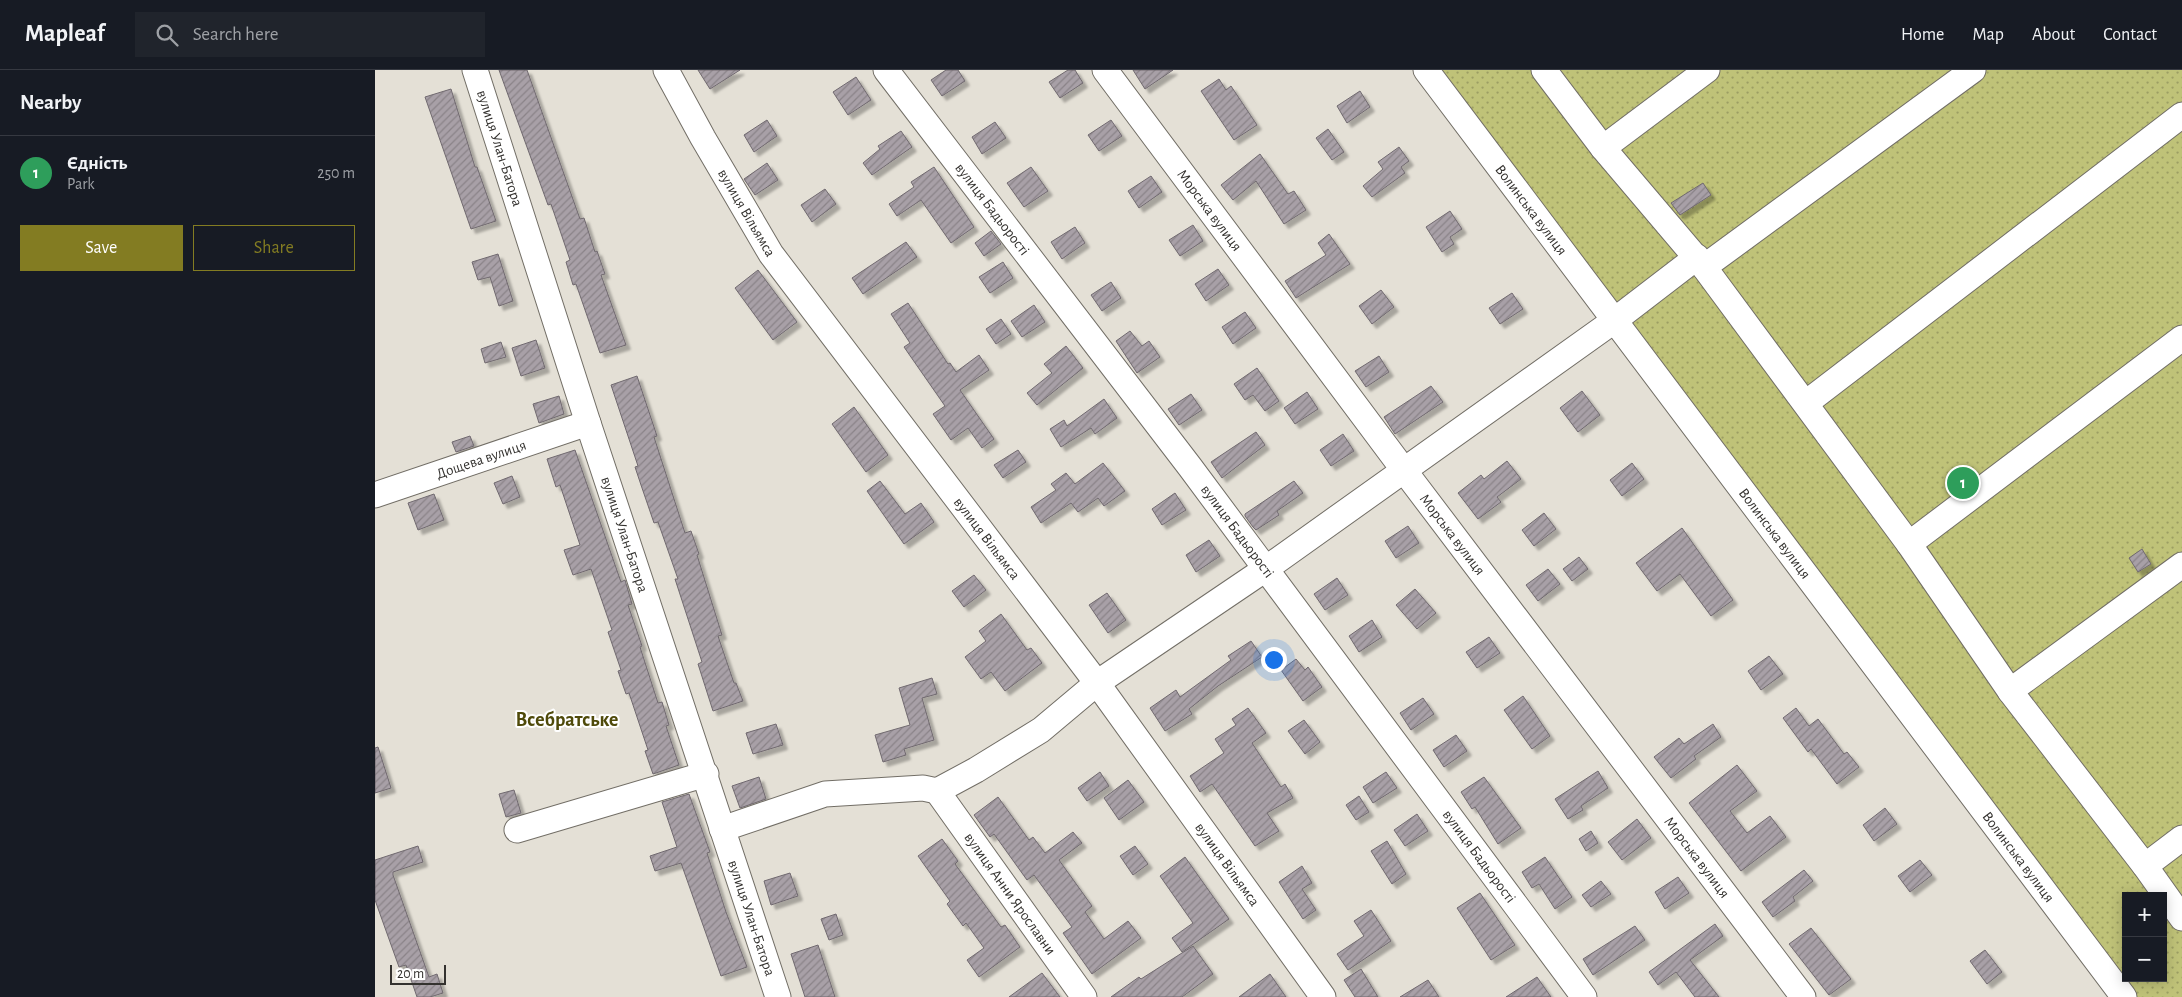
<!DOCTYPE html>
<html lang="en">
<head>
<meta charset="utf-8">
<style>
	body { margin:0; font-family:"Alegreya Sans",sans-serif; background:#20242c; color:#f1f3f6 }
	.controls { position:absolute; right:15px; bottom:15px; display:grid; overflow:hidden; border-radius:0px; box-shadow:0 2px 12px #0003 }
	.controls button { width:45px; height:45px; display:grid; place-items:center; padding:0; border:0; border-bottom:1px solid #363941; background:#171b24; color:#f1f3f6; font:25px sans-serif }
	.scale { position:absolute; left:15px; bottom:12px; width:56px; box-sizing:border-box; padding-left:5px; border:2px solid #34322f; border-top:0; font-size:14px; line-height:18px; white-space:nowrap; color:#34322f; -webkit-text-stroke:4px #fff; paint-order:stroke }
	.you { position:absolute; left:898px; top:589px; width:18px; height:18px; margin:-12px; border:4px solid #fff; border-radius:50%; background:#1a73e8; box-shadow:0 0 0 8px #1a73e833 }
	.badge { display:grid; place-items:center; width:32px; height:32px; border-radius:50%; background:#837c22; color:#fff; font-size:16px; font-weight:700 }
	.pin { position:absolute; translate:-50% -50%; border:2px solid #fff; box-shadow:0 1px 5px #0006 }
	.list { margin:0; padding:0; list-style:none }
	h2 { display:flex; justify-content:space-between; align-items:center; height:65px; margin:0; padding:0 20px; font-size:21px }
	h2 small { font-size:16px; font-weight:400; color:#9ea1a6 }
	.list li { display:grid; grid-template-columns:32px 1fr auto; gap:15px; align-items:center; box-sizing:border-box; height:75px; padding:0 20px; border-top:1px solid #363941 }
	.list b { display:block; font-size:19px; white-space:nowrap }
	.list p { margin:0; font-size:16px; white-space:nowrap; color:#9ea1a6 }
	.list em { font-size:16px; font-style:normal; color:#9ea1a6 }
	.actions { display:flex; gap:10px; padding:15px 20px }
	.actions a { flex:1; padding:11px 0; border:1px solid #837c22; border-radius:0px; text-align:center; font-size:18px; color:#837c22 }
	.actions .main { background:#837c22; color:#fff }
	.icon { flex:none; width:28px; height:28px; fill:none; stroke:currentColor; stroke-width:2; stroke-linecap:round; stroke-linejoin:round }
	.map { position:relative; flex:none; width:1807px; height:927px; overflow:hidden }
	header { display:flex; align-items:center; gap:30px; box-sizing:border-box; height:70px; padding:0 25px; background:#171b24; border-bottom:1px solid #363941 }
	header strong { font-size:24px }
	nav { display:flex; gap:28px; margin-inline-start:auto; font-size:18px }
	.search { width:350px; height:45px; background:#20242c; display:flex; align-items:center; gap:12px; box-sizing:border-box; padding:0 18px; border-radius:0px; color:#9ea1a6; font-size:19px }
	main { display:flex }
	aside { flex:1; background:#171b24 }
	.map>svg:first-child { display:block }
	.grass { fill:url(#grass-dots); fill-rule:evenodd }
	.building { fill:url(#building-hatch); stroke:#70696f; filter:url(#shadow) }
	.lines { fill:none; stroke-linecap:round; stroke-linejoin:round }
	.minor-casing { stroke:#726e66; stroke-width:27 }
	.minor { stroke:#fff; stroke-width:25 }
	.labels { text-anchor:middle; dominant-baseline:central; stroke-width:4; stroke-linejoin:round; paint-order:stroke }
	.street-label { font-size:15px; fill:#34322f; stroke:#fff }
	.district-label { font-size:20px; font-weight:bold; fill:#4f4a0a; stroke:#fff }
</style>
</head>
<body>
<header>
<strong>Mapleaf</strong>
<div class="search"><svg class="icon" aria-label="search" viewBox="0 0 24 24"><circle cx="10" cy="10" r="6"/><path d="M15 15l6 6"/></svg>Search here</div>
<nav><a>Home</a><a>Map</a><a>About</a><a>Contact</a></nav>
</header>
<main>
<aside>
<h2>Nearby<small></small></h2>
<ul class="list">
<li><span class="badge" style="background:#2e9e5b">1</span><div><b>Єдність</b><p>Park</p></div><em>250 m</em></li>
</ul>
<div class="actions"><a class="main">Save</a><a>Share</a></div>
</aside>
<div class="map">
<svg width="1807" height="927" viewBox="0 0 1807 927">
	<defs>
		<pattern id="grass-dots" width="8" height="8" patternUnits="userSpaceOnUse" patternTransform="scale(1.25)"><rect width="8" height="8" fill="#bfc278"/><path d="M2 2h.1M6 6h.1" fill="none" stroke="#9c9e63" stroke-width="1.8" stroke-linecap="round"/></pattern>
		<pattern id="building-hatch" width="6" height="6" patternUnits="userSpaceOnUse" patternTransform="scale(1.25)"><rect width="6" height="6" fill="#a8a0a7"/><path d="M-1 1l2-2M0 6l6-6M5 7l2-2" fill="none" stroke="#8a8388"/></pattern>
		<filter id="shadow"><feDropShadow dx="4.5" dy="4.5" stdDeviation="1" flood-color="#0004"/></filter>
	</defs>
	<rect width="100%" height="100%" fill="#e4e0d6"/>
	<path class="grass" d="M1058 0H1807V927H1756ZM1751 826H1788V908H1751Z"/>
	<g class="building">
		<polygon points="124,0 152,0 205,149 209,148 220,182 222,181 230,204 226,205 251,275 225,283 201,214 198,215 191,192 195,190 176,134 173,135"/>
		<polygon points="323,0 365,0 335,19"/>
		<polygon points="571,0 583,0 590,11 567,26 556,10"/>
		<polygon points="693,0 700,0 708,13 685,28 674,12"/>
		<polygon points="758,0 798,0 770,19"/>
		<polygon points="481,7 496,30 473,45 458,22"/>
		<polygon points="844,9 851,20 856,16 882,55 859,70 826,21"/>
		<polygon points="76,19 100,97 102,97 121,151 96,159 50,27"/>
		<polygon points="985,21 995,37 972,53 962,36"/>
		<polygon points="392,50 402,66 379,82 369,65"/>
		<polygon points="736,50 747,66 724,81 713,65"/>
		<polygon points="620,52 631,68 607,84 597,67"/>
		<polygon points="953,59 969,82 957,90 941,68"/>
		<polygon points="526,61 537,77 497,105 488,93 505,79 503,76"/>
		<polygon points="1024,77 1034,91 1026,97 1030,103 997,127 988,116 1008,99 1003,92"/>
		<polygon points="885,84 913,124 919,121 931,140 909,154 881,111 858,130 846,115"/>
		<polygon points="392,93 403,110 380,125 369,109"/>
		<polygon points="559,97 599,157 576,173 546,130 522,146 514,134 539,117 536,112"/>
		<polygon points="656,97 673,121 649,137 632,113"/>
		<polygon points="776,106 787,122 764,138 753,121"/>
		<polygon points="1328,113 1336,125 1305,145 1296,133"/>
		<polygon points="450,119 461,134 437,152 426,135"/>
		<polygon points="1075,141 1087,159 1075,167 1079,174 1067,182 1051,157"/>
		<polygon points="818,155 828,171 805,186 794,170"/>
		<polygon points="700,157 710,173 687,189 676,172"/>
		<polygon points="616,161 626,174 609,186 600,173"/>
		<polygon points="954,164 975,194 921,228 910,211 951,185 943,173"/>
		<polygon points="531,172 542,187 488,224 477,208"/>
		<polygon points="123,184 138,231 124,236 115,207 103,210 97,192"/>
		<polygon points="628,192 638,208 615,223 604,207"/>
		<polygon points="843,199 854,215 831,231 820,214"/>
		<polygon points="383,200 422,252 398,270 360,218"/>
		<polygon points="736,212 746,228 727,241 716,225"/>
		<polygon points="1006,220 1019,237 997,254 984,236"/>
		<polygon points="1137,223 1148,239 1125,254 1114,238"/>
		<polygon points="533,233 573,294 575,293 581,302 604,285 614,300 585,320 619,369 607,378 593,358 576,370 558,344 570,336 529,277 535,273 516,244"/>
		<polygon points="659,235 670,252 647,267 636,251"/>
		<polygon points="870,242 881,258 858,274 847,257"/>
		<polygon points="626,249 636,264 621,274 611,259"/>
		<polygon points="755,261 767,276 774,271 785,287 762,303 741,271"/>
		<polygon points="161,270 170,298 146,306 137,278"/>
		<polygon points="126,272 131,287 110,293 106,279"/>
		<polygon points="691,276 708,298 662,335 652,323 677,303 669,294"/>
		<polygon points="1004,286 1014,302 991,317 980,301"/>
		<polygon points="882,298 904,331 890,341 878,325 870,330 859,314"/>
		<polygon points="262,306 282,366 279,367 310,463 316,461 324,484 322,485 347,565 343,566 359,613 361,613 368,631 338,641 323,594 327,592 300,509 303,509 283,452 279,453 266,415 260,397 263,396 236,315"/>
		<polygon points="1056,316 1068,332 1020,364 1009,347"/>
		<polygon points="1207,321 1225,345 1203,362 1185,338"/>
		<polygon points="932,322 943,339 920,354 909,338"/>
		<polygon points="816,324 827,340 804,355 793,339"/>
		<polygon points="184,326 189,344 164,353 158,334"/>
		<polygon points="729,329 742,348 720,364 716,358 686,377 675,359 689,350 692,356"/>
		<polygon points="479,337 513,385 491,402 457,354"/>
		<polygon points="881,362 890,375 847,408 836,392"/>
		<polygon points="968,364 979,381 956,396 945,380"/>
		<polygon points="95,366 99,376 81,382 77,372"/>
		<polygon points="200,380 246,512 250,510 257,534 253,535 267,576 265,577 283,633 287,632 294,655 291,656 304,695 278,704 270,681 273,680 254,623 251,624 243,601 246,600 233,562 237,560 216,499 198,505 189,480 205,475 185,415 181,417 172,389"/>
		<polygon points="643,380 651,392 628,408 619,395"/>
		<polygon points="1132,391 1146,409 1122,427 1126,432 1103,449 1083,423 1106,405 1109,409"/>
		<polygon points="728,393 750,421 729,436 723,428 703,442 696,433 666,453 656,437 681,420 676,414 691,403 700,414"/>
		<polygon points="1257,393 1269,409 1247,426 1235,410"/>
		<polygon points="137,406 145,427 128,434 119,413"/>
		<polygon points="505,411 530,444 546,433 559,452 529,474 492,421"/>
		<polygon points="919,411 928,423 902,441 904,445 881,460 878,457 870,446 870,444"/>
		<polygon points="800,423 811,440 787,455 777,439"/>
		<polygon points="59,424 69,450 43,460 33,433"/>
		<polygon points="1169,443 1181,459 1159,476 1147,460"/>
		<polygon points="1033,456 1044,473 1021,488 1010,471"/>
		<polygon points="1307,458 1358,530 1336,546 1305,504 1282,521 1261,493"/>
		<polygon points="834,470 845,486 821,502 811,485"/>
		<polygon points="1767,479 1776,494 1763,502 1754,488"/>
		<polygon points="1204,487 1213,499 1197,511 1188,499"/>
		<polygon points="1173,499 1185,514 1163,531 1151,515"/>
		<polygon points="599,505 611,520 589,537 577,521"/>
		<polygon points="962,508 973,525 950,540 939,524"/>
		<polygon points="1040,519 1061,543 1042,559 1021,535"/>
		<polygon points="732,523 751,550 733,563 714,535"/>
		<polygon points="626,544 652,580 656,578 667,593 630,621 616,602 606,609 590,587 611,571 604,561"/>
		<polygon points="997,550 1007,567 984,582 974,566"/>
		<polygon points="1114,567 1125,583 1102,598 1091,582"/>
		<polygon points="876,571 887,587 843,616 814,639 817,644 790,661 775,638 801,620 805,627 856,590 853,586"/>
		<polygon points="1394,586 1408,604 1386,620 1373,601"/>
		<polygon points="921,589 930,600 933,597 947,617 928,631 906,600"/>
		<polygon points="557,608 562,624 547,628 559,670 529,679 531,685 508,692 500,665 535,655 524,618"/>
		<polygon points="1148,626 1175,666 1157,679 1129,640"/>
		<polygon points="1048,628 1059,644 1036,660 1025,643"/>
		<polygon points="873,638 891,663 877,673 906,717 910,714 918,728 892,743 904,761 880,776 837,714 825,722 815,706 849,683 840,669 861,655 857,649"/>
		<polygon points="1421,638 1434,656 1443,649 1469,684 1472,682 1484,697 1462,714 1436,679 1433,682 1408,648"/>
		<polygon points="929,650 945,672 930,684 913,661"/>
		<polygon points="401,654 408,675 378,684 371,663"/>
		<polygon points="1338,654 1346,667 1319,686 1321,689 1296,708 1279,687 1304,668 1309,674"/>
		<polygon points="1081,665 1092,681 1069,697 1058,680"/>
		<polygon points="3,677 16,718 0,723 0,678"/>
		<polygon points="1362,695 1382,721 1355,741 1372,763 1395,746 1411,767 1366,801 1314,733"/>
		<polygon points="1223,701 1233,718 1206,736 1208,740 1193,749 1180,729"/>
		<polygon points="725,702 734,716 712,731 703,718"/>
		<polygon points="1011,702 1022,718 998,733 988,717"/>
		<polygon points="384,707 391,729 365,738 357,716"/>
		<polygon points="1109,707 1146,758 1123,774 1100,737 1097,739 1086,722"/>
		<polygon points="753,710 769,732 744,750 729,728"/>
		<polygon points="139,720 146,743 131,747 124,724"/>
		<polygon points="314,724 335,782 332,783 351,842 372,897 346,906 306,793 280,801 275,786 302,777 287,732"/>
		<polygon points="984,726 994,742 981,750 971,735"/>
		<polygon points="623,727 654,770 658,767 670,783 698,762 707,773 684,790 717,836 710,842 729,869 753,851 766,868 717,904 688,863 697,857 659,805 652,810 619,764 615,767 599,745"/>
		<polygon points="1510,738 1522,754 1499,771 1488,755"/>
		<polygon points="1042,744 1053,761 1030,776 1019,760"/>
		<polygon points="1262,749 1276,768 1247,790 1233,772"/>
		<polygon points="1216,761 1223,773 1211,781 1204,769"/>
		<polygon points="567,769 583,791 580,794 626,857 630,855 645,877 604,907 592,890 609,878 591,853 588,856 572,834 575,831 543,786"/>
		<polygon points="1012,771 1031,804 1017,814 996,781"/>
		<polygon points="43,776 48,792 18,802 18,805 54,907 62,904 68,923 55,927 42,927 31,895 24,897 0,830 0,790"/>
		<polygon points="760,776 773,794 758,805 745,786"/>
		<polygon points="810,787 854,849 807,882 797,868 818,853 785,806"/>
		<polygon points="1170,787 1197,827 1180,839 1164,814 1157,818 1147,802"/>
		<polygon points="1545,790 1557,805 1535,822 1523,806"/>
		<polygon points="927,796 937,813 927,819 941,840 928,849 904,812"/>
		<polygon points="1429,800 1438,811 1418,827 1420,831 1398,847 1387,832"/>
		<polygon points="415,803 423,826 396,835 389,811"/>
		<polygon points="1303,807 1314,823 1290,839 1280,822"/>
		<polygon points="1226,811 1236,824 1216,837 1207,825"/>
		<polygon points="1105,823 1140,875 1116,890 1082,838"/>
		<polygon points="996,840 1016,871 973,900 962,884 989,866 979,851"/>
		<polygon points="461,844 468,865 454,870 446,849"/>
		<polygon points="1340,854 1348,866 1315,890 1344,927 1320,927 1301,902 1283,915 1274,902"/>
		<polygon points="1260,856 1270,870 1218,905 1208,889"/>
		<polygon points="1436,858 1476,909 1454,925 1414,874"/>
		<polygon points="443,875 460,927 430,927 416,884"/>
		<polygon points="818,876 838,904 807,927 736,927 764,907 766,909"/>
		<polygon points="1610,880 1627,902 1612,914 1595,891"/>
		<polygon points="986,899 1003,927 980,927 969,910"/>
		<polygon points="667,903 685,927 634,927"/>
		<polygon points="895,904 911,927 864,927"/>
		<polygon points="1162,907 1176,927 1131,927"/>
		<polygon points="1053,910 1064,927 1025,927"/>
	</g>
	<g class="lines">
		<defs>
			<g id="minor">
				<path id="s1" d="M100 0 213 353 403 927"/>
				<path id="s2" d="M291 0 328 68 396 184 722 613 948 927"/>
				<path id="s3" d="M511 0 815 397 1209 927"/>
				<path id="s4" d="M730 0 1028 399 1428 927"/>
				<path id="s5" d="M1051 0 1749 927"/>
				<polyline points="1169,0 1228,78 1329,197 1534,474 1635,621 1770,796 1807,848"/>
				<polyline points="1228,78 1332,0"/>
				<polyline points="1329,197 1598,0"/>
				<polyline points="1431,333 1807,45"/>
				<path id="s6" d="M0 425 213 353"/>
				<polyline points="1534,474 1807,268"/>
				<polyline points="1635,621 1807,495"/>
				<path id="s7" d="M562 721 709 927"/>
				<polyline points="347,759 450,724 548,718 562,721 601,700 666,660 722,613 889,500 1240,250 1322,187"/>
				<polyline points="142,760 331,704"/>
				<polyline points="1770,796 1807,768"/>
			</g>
		</defs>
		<use href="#minor" class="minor-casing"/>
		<use href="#minor" class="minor"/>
	</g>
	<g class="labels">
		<g class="street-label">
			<text stroke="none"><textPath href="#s1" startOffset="82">вулиця Улан-Батора</textPath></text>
			<text stroke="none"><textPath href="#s3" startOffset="175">вулиця Бадьорості</textPath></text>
			<text stroke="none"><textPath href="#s4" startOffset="175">Морська вулиця</textPath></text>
			<text stroke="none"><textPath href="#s5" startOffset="175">Волинська вулиця</textPath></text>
			<text stroke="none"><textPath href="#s2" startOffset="164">вулиця Вільямса</textPath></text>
			<text stroke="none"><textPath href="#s6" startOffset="112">Дощева вулиця</textPath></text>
			<text stroke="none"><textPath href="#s3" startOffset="580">вулиця Бадьорості</textPath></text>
			<text stroke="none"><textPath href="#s5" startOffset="580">Волинська вулиця</textPath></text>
			<text stroke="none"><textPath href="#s1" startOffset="488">вулиця Улан-Батора</textPath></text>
			<text stroke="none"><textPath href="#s4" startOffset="580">Морська вулиця</textPath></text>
			<text stroke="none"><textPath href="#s2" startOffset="569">вулиця Вільямса</textPath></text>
			<text stroke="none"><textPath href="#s3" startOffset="985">вулиця Бадьорості</textPath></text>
			<text stroke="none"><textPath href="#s4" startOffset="985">Морська вулиця</textPath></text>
			<text stroke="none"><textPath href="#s5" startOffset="985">Волинська вулиця</textPath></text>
			<text stroke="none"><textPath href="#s2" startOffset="974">вулиця Вільямса</textPath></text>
			<text stroke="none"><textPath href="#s7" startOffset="126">вулиця Анни Ярославни</textPath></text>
			<text stroke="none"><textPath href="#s1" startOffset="892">вулиця Улан-Батора</textPath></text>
		</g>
		<g class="district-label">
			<text x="192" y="650">Всебратське</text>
		</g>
	</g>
</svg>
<div class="controls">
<button>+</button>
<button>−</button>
</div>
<div class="scale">20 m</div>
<div class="you"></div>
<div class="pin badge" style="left:1588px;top:413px;background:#2e9e5b">1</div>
</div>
</main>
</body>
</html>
